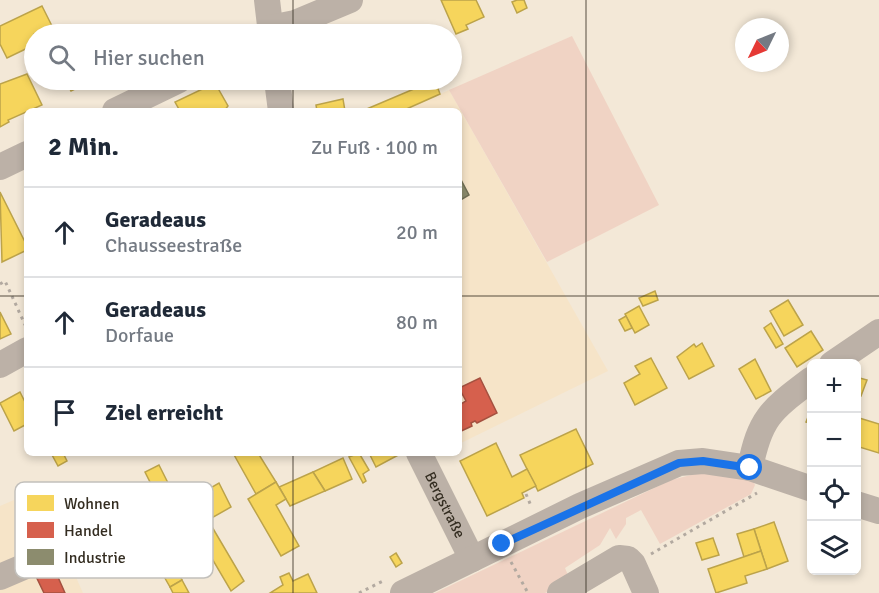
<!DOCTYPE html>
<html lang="de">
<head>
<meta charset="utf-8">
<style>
	body { margin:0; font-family:Signika,sans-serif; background:#f6f6f7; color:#1f2937 }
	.controls { position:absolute; right:18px; bottom:18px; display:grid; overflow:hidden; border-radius:9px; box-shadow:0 3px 9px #0003 }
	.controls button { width:54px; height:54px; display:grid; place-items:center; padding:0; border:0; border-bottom:2px solid #e0e1e3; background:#fff; color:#1f2937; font:30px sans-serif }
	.compass { position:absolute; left:735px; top:18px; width:54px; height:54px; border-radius:50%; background:#fff; box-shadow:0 3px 9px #0003; rotate:227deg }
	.stop { position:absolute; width:18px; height:18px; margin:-14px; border:4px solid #1a73e8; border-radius:50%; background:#fff }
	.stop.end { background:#1a73e8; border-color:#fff; box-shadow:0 2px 6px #0008 }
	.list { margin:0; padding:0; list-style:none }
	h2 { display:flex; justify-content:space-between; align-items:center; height:78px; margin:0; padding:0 24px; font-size:26px }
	h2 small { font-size:20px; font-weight:400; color:#747a83 }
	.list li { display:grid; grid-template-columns:39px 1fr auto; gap:18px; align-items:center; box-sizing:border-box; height:90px; padding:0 24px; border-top:2px solid #e0e1e3 }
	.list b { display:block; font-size:22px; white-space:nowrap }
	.list p { margin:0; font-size:20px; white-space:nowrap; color:#747a83 }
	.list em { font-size:20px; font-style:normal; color:#747a83 }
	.icon { flex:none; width:33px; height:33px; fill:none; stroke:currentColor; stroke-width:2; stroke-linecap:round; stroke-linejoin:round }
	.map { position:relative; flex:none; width:879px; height:593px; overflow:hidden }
	.search { position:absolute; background:#fff; box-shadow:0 3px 9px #0003; left:24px; top:24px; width:438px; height:66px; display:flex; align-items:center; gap:15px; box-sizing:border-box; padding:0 21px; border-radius:33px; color:#747a83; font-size:22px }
	.panel { position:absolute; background:#fff; box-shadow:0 3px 9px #0003; left:24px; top:108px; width:438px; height:348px; border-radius:9px }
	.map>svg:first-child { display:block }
	.built { fill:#f6e4c8 }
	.green { fill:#f0d3c4 }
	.homes { fill:#f6d55c; stroke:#bca34a; stroke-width:1.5 }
	.shops { fill:#d6604d; stroke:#a55140; stroke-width:1.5 }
	.industry { fill:#8c8c6e; stroke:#727057; stroke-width:1.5 }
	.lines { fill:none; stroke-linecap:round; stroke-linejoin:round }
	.path { stroke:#b2a9a0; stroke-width:3; stroke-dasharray:3 4.5; stroke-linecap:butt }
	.minor { stroke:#bcb1a7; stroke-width:26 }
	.route { stroke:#1a73e8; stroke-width:8 }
	.grid { fill:none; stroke:#342d21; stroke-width:1.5; stroke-opacity:0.55 }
	.labels { text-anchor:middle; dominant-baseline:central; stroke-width:6; stroke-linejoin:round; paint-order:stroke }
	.street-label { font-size:15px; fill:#342d21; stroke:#fff }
	.key { fill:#fff; stroke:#c2c0bc; stroke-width:1.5 }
	.key-label { font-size:16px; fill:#342d21 }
</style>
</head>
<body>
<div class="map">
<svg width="879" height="593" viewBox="0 0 879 593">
	<rect width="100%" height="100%" fill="#f3e8d7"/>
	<g class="built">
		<polygon points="449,90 608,371 459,444 459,111 402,111"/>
		<polygon points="37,490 83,593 0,593 0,506"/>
	</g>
	<g class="green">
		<polygon points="572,36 659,205 547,262 449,90"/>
		<polygon points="695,474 719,474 753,481 755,485 751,494 660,544 641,510 626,518 626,524 616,539 610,528 600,545 565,568 570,580 545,593 435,593 671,480"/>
	</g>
	<g class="homes">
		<polygon points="441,0 476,0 484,17 466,25 468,29 456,34"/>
		<polygon points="517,0 524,0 527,8 517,13 512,2"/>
		<polygon points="42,6 56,34 34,34 34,45 7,58 0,44 0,26"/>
		<polygon points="27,74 42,105 8,120 9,122 0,127 0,84"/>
		<polygon points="65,80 93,80 71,91"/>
		<polygon points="435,80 440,94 402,111 362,111"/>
		<polygon points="215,83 228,106 224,111 180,111 175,102"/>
		<polygon points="343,99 345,111 317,111 316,105"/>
		<polygon points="0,192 27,246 27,250 2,262"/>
		<polygon points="655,291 658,300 643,306 639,298"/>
		<polygon points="788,300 803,325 784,336 770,311"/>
		<polygon points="639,306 649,325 635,333 625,314"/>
		<polygon points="0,312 11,334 0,339"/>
		<polygon points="626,316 632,328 625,331 619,320"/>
		<polygon points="771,323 783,344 776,348 764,328"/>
		<polygon points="811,331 823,350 797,367 785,348"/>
		<polygon points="702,343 714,366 689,379 677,357 694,344 696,347"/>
		<polygon points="651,358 667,388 635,405 624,383 640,374 635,366"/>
		<polygon points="755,359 771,391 756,399 739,369"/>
		<polygon points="856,377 867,380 861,396 856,394"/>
		<polygon points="20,392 27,406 27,424 14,431 0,403"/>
		<polygon points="812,407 812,424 806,422"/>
		<polygon points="856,417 879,424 879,453 856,446"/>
		<polygon points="576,429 593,464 538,491 520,455"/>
		<polygon points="496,443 512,477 527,469 536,486 522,493 524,498 487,516 460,461"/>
		<polygon points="51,453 63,453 67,461 58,466"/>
		<polygon points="233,453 258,453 276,482 256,494"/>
		<polygon points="359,453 369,470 363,474 366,481 363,483 349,457"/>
		<polygon points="369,453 402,453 376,467"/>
		<polygon points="343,458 352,479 325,491 313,472"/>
		<polygon points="159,465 173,493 159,500 145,472"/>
		<polygon points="313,472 325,491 290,506 279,487"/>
		<polygon points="276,482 286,499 276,505 299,546 281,556 248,499"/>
		<polygon points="219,483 231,507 194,528 181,505"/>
		<polygon points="208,520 244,581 231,591 194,528"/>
		<polygon points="774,522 788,561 767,569 754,529"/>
		<polygon points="754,529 761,551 744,557 737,534"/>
		<polygon points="158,535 182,580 170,587 145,543"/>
		<polygon points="713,538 719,555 702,560 696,543"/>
		<polygon points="761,551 767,569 745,576 747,583 716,593 708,569"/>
		<polygon points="396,553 402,563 396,567 390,557"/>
		<polygon points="289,573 293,581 308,574 317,593 270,593 283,585 280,577"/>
		<polygon points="182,580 189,593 173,593 170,587"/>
	</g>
	<g class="shops">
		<polygon points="480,378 497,413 477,423 475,421 471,423 472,426 459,432 459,402 461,404 466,401 459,388"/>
		<polygon points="50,559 65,593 44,593 32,568"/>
	</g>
	<polygon class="industry" points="459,176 469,195 459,201"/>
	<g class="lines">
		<g class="path">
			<polyline points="0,284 5,281 27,329"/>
			<polyline points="526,494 531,506"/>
			<polyline points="651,554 757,493"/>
			<polyline points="511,562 528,593"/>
			<polyline points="359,593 385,580"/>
		</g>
		<g class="minor">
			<polyline points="267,0 271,34"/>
			<polyline points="270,28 295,23 350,0"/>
			<polyline points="277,80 281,111"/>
			<polyline points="115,111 179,80"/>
			<polyline points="0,167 27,154"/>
			<polyline points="832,364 879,332"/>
			<polyline points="0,365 27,350"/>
			<path id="s1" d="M419 453 472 559"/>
			<path d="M750 468C760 417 771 410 812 379"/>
			<polyline points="856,504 879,511"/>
			<polyline points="0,577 35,562"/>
			<polyline points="403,593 580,506 679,463 703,461 750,468 812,489"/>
			<polyline points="560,593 619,558 628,559 633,564 646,593"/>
		</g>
	</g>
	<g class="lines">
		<polyline class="route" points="502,544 679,463 703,461 750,468"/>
	</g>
	<path class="grid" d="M293 0V34M586 0V593M293 80V111M0 296H27M459 296H879M293 453V593"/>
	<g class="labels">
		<g class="street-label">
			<text stroke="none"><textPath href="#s1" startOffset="58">Bergstraße</textPath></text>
		</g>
	</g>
	<rect x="15" y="482" width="198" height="96" rx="9" class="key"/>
	<rect x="27" y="495" width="27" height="16" fill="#f6d55c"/>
	<rect x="27" y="522" width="27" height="16" fill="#d6604d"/>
	<rect x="27" y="549" width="27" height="16" fill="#8c8c6e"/>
	<g class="key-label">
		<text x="64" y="509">Wohnen</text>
		<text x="64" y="536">Handel</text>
		<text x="64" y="563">Industrie</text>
	</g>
</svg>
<div class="controls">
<button>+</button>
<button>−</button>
<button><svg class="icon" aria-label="locate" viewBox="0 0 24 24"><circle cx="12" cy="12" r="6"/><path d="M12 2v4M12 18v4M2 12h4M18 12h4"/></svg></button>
<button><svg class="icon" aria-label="layers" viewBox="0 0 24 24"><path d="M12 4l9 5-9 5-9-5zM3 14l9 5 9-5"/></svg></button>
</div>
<svg class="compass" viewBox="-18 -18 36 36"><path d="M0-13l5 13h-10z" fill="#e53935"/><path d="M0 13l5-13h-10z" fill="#747a83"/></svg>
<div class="stop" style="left:750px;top:468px"></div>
<div class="stop end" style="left:502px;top:544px"></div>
<div class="search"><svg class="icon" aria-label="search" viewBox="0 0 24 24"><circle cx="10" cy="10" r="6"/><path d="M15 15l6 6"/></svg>Hier suchen</div>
<section class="panel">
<h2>2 Min.<small>Zu Fuß · 100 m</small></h2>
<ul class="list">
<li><svg class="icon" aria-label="ahead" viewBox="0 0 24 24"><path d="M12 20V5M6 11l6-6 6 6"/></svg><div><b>Geradeaus</b><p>Chausseestraße</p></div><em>20 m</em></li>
<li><svg class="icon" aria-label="ahead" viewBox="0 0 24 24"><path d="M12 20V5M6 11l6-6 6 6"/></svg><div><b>Geradeaus</b><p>Dorfaue</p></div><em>80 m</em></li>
<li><svg class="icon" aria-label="arrive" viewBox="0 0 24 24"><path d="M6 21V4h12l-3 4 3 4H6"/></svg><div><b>Ziel erreicht</b></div></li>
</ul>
</section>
</div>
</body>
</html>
